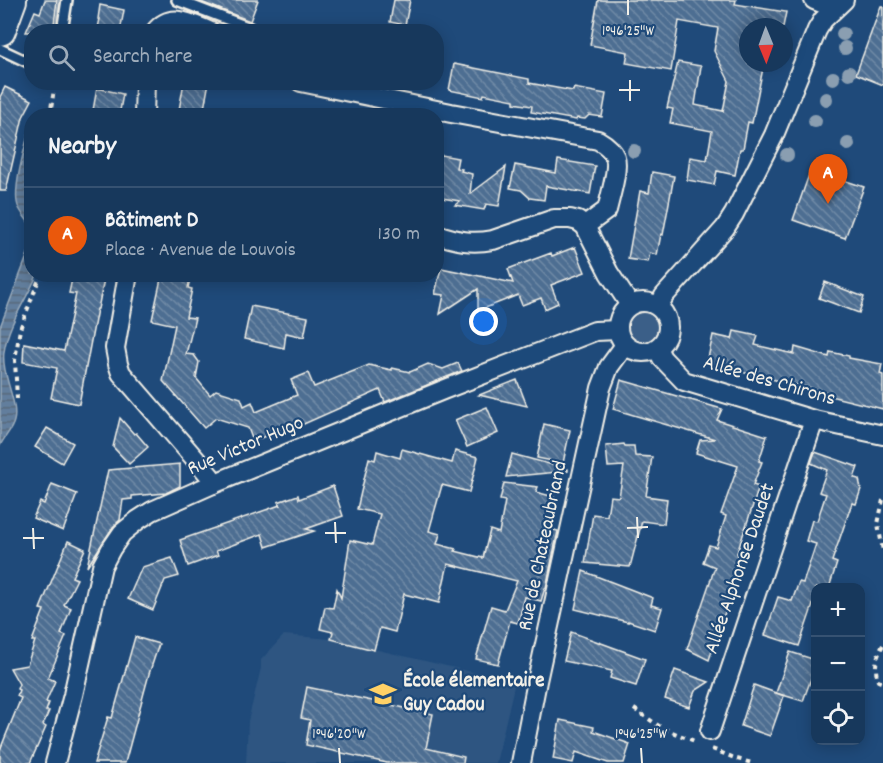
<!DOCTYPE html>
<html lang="en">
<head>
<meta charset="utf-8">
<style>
	body { margin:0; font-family:Dekko,sans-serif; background:#203f62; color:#f1f3f6 }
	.controls { position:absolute; right:18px; bottom:18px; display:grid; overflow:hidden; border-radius:12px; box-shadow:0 3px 15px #0003 }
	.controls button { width:54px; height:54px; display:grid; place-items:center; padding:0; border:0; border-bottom:2px solid #365272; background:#17385c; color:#f1f3f6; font:30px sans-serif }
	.compass { position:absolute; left:739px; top:18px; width:54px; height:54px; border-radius:50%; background:#17385c; box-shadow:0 3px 15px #0003; rotate:179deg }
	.you { position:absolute; left:484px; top:322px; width:21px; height:21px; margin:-15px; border:4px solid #fff; border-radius:50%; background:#1a73e8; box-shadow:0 0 0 9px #1a73e833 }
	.badge { display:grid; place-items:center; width:39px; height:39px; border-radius:50%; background:#ea580c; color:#fff; font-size:20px; font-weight:700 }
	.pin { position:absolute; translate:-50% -50px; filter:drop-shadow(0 2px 3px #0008) }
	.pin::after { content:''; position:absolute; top:32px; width:21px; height:18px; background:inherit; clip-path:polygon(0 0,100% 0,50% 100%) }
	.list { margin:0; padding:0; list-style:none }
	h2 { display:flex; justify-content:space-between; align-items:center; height:78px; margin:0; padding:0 24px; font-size:26px }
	h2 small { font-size:20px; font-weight:400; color:#9eacbb }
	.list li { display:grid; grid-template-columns:39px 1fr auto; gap:18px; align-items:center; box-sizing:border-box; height:96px; padding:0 24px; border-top:2px solid #365272 }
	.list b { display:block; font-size:22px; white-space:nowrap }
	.list p { margin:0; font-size:20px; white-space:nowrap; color:#9eacbb }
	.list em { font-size:20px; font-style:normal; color:#9eacbb }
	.icon { flex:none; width:33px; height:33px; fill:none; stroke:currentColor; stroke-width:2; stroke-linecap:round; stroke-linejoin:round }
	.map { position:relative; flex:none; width:883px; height:763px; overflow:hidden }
	.search { position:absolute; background:#17385c; box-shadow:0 3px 15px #0003; left:24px; top:24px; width:420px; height:66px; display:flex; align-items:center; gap:15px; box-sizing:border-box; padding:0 21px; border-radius:24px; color:#9eacbb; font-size:22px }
	.panel { position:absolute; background:#17385c; box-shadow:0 3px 15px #0003; left:24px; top:108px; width:420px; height:174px; border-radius:24px }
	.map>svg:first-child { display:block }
	.built { fill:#2d5581 }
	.green { fill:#3a5f88; stroke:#97a8b8; stroke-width:1.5 }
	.water { fill:url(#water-rules); stroke:#9cacbb; stroke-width:1.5 }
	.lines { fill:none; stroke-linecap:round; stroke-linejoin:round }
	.stream { stroke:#9cacbb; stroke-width:6 }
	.building { fill:url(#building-back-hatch); stroke:#f4f1e8; stroke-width:1.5 }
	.lane-casing { stroke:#f4f1e8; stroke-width:14 }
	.street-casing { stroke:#f4f1e8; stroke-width:22 }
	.primary-casing { stroke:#f4f1e8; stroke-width:34 }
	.path { stroke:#f4f1e8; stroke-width:4; stroke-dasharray:4.5 4.5; stroke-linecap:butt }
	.lane { stroke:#1f4a7a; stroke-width:9 }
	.street { stroke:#1f4a7a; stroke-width:18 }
	.primary { stroke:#1f4a7a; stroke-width:30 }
	.tree { fill:#8a9eb1 }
	.ticks { fill:none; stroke:#f4f1e8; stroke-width:2 }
	.labels { text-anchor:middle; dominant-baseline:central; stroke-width:4.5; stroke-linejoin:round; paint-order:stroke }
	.street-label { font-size:21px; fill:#f4f1e8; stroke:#1f4a7a }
	.poi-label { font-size:21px; font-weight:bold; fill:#f4f1e8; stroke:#1f4a7a; text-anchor:start }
	.ticks-label { font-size:15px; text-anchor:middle; fill:#f4f1e8; stroke:#1f4a7a; stroke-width:4.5; stroke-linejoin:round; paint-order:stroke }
</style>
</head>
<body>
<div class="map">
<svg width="883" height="763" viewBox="0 0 883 763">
	<defs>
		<pattern id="water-rules" width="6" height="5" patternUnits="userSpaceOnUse" patternTransform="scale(1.5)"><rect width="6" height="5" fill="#627e9d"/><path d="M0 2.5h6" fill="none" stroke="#58687a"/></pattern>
		<pattern id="building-back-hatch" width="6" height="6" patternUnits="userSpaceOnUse" patternTransform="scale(1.5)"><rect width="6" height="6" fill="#4d6e92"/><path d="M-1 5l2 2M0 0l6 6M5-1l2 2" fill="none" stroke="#708aa6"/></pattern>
	</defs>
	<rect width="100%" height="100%" fill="#1f4a7a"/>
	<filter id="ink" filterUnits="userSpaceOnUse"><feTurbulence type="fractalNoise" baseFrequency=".0167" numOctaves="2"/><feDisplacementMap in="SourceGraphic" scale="12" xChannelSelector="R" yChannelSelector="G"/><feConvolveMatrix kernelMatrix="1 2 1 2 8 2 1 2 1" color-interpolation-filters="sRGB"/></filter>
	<g filter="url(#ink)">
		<polygon class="built" points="284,635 331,639 515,682 496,763 246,763 248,721 261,668 261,660"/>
		<circle class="green" cx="643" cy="327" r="15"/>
		<g class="water">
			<path d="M31 126 32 155 30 171 32 193 31 226C27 220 21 213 18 206 12 190 26 142 31 126Z"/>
			<path d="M31 246 32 274 37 275C26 301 8 323 4 352 1 375 19 403 14 421 12 430 4 437 0 446V327Z"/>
		</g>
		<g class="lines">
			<polyline class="stream" points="57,32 61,0"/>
		</g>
		<g class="building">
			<polygon points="45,0 57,0 53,32 26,32 35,11 40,13"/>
			<polygon points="196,0 258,0 250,21"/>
			<polygon points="394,0 410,0 405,25 390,22"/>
			<polygon points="598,0 736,0 735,4 786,12 783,27 748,27 748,63 764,63 752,123 748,122 743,149 740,149 735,175 717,171 714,185 687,180 690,157 707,160 712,131 670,123 673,109 667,108 678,62 701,66 695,105 723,111 729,81 714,51 718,28 679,21 671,71 626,63 628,52 590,45"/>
			<polygon points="100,5 124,10 120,32 97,32 100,19 98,19"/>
			<polygon points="881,6 883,6 883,85 856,74"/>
			<polygon points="454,64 529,79 529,83 573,91 574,88 606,94 602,117 589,115 585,119 577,118 576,120 531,112 532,106 514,103 514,100 484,94 483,97 449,90"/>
			<polygon points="184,82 209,82 203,114 179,110"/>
			<polygon points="5,87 32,100 23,117 6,191 0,191 0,97"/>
			<polygon points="97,88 123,94 119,116 92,116"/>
			<polygon points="436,154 458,158 456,168 462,169 461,171 472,174 470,194 506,167 499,206 486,204 484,210 455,205 460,201 436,197"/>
			<polygon points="558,160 595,166 590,194 546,186 544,200 530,198 521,190 510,188 515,165 556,173"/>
			<polygon points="811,169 864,187 845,238 793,220"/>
			<polygon points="652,172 674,176 663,235 661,234 657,255 650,253 648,262 628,259 640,191 649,193"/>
			<polygon points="575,247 585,272 551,285 558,303 545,309 541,298 522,305 518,295 478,311 478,289 440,314 444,295 435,294 441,268 513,283 508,269 551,253 552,256"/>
			<polygon points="73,274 105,274 98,309 97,309 79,404 51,398 57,368 23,362 24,343 64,351 76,294 69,293"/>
			<polygon points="162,274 191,274 188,288 192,289 186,317 195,318 186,354 194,355 199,362 196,378 210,395 216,390 241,398 244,406 252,402 256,412 297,395 291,380 308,373 314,387 369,365 392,370 392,368 410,372 428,364 443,369 458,363 462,371 385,402 380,390 297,427 296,424 253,441 248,428 216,418 204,428 163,381 175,325 152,320"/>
			<polygon points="825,282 864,297 859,313 819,298"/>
			<polygon points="251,306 308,317 304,337 286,333 284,348 244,339"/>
			<polygon points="734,331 758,336 755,345 794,354 795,347 829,357 830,352 849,356 849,358 882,364 880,374 883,375 883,409 830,396 831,393 737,371 737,370 707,363 713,335 732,339"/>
			<polygon points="517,380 527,406 479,395"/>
			<polygon points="621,380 722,409 717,420 767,436 759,461 762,462 753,485 759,487 737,553 739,559 729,590 732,591 709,660 687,649 715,567 703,562 709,545 716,547 726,516 721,514 738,466 696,453 700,440 715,439 613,409"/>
			<polygon points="487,407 498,433 467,447 455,420"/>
			<polygon points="120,418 134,434 136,433 148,447 129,464 113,447"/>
			<polygon points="544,424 570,430 563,463 537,458"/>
			<polygon points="47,428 73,443 62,463 35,447"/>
			<polygon points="624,444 625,446 634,446 635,456 652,457 646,496 667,499 664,524 642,521 630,567 585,563 593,514 607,516 610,496 619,497 624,466 608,467 606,446"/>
			<polygon points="402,449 452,463 455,451 478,457 469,492 442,485 429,531 440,534 437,544 456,549 455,551 483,558 490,530 499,533 505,501 500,500 504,483 538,487 536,492 554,497 546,528 558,531 546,588 545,588 541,601 525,597 518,623 510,621 498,664 476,659 491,606 505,610 517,581 448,564 439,603 404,594 395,632 380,628 374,650 331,639 333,632 320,629 325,607 333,608 337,589 341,598 350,540 372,545 380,514 357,509 369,458 375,460 377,451 400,458"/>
			<polygon points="815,452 858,467 854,478 859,479 861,489 856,504 852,503 832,561 837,563 829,588 816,588 816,596 799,646 765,635 778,597 792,601 799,582 803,583 816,544 806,541 812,520 817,521 826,494 819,492 827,470 811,463"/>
			<polygon points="512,454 568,469 568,471 506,477"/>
			<polygon points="180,464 180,486 166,493 132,496 132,499 123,500 120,520 113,527 87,567 108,470"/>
			<polygon points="52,484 77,494 63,531 33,518 40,502 44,504"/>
			<polygon points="333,486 343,516 306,529 314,531 266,547 262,534 216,551 218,555 188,566 180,540 280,505 278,502 298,495 299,499"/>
			<polygon points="68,541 85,549 72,577 77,579 64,605 71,608 61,634 66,636 48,678 55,681 46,702 49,703 46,711 49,711 43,725 46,727 30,763 0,763 0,750 21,698 17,696 19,690 17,689 19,684 10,668 27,665 35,641 32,641 44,610 40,609"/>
			<polygon points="172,558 179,576 165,580 153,610 128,599 142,567"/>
			<polygon points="583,571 653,598 651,605 662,608 655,630 628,621 628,622 575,609"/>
			<polygon points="571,632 645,659 636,686 610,678 612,671 564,661"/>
			<polygon points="135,637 159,644 149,674 125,763 94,763 108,717 112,718"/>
			<polygon points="790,652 816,660 816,665 803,701 776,693"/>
			<polygon points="675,670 709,682 695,691 689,707 665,699"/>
			<polygon points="754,685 784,696 770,736 741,726"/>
			<polygon points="307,687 433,714 426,748 464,757 463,763 387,763 306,745 310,720 301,718"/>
			<polygon points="560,720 594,727 593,731 630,744 624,763 608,763 576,752 573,763 553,759"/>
		</g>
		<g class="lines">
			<defs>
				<g id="lane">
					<polyline points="177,0 250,28"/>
					<polyline points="62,32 67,0"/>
					<polyline points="0,49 32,64"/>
				</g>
				<g id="street">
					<polyline points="814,0 834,8"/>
					<path d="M155 32C171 11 191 24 211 32"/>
					<path d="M301 82 451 113 598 140C605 144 612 149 615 157 619 168 610 197 607 210L585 226"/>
					<polyline points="144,116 145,82"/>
					<path d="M436 234C458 241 471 244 493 240L554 219H570L578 221 585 226 609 273 630 305"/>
					<polyline points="128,274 115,348 118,364 121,373 210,476 213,484"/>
					<circle cx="643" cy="327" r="25"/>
					<polyline points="659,306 664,296 725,228 734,214 774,135 817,30 823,20 844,0"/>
					<polyline points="657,348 662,358 684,381 814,420 883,435"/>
					<polyline points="710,731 814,420"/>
					<polyline points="55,763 73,695 102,566 111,549 122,533 138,520 152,511 213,484 443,390 595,331 618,330"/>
					<polyline points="521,763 537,681 601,388 609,367 625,345"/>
				</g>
				<polyline id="primary" points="0,30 11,0"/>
			</defs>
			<use href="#lane" class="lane-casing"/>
			<use href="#street" class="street-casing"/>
			<use href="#primary" class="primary-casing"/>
			<g class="path">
				<polyline points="50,116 55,82"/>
				<polyline points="17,399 15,360 20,329 41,274"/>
				<polyline points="883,500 878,524 883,551"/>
				<path d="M883 645C876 658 874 666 878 681L883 683"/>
				<polyline points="634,709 662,728 697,742"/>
				<polyline points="712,749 737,759 752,763"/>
			</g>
			<use href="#lane" class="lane"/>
			<use href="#street" class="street"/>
			<use href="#primary" class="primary"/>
		</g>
		<g class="tree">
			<circle cx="843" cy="34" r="7"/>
			<circle cx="845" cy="48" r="7"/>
			<circle cx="849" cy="73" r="7"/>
			<circle cx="833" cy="78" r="7"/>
			<circle cx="826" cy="99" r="7"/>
			<circle cx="815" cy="121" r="7"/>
			<circle cx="848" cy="144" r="7"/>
			<circle cx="634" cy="151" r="7"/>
			<circle cx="787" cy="155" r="7"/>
		</g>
	</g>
	<path class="ticks" d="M628 0V15M630 80V101M619 90H640M637 517 638 538M335 522 336 543M33 528 34 549M627 528 648 527M325 533H346M23 538H44M339 748 340 763M641 748 642 763"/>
	<defs>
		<symbol id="school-bare" viewBox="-9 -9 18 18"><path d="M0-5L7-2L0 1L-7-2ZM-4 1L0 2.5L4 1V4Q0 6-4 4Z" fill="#ffd166" stroke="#1f4a7a" stroke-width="2.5" paint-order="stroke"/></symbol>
	</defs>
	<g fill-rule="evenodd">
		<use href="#school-bare" x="364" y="675" width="38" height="38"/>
	</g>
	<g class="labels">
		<g class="street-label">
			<text transform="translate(769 382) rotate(16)">Allée des Chirons</text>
			<text transform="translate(246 447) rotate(-23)">Rue Victor Hugo</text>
			<text transform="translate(544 546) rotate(-78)">Rue de Chateaubriand</text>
			<text transform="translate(741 569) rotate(-71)">Allée Alphonse Daudet</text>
		</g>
		<g class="poi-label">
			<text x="403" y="682">École élementaire<tspan x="403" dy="24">Guy Cadou</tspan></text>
		</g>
	</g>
	<g class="ticks-label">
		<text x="628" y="35">1°46'25"W</text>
		<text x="339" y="738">1°46'20"W</text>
		<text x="641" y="738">1°46'25"W</text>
	</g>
</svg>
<div class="controls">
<button>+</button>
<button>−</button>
<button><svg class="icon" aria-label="locate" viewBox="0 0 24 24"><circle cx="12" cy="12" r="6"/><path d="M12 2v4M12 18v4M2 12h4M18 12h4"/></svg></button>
</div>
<svg class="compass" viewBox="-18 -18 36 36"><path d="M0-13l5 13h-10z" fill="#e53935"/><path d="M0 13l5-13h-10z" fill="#9eacbb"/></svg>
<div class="you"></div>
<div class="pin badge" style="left:828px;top:204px">A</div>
<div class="search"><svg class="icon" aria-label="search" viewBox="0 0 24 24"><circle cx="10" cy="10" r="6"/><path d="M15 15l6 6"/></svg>Search here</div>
<section class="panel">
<h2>Nearby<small></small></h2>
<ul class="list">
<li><span class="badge">A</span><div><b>Bâtiment D</b><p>Place · Avenue de Louvois</p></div><em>130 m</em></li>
</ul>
</section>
</div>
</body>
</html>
